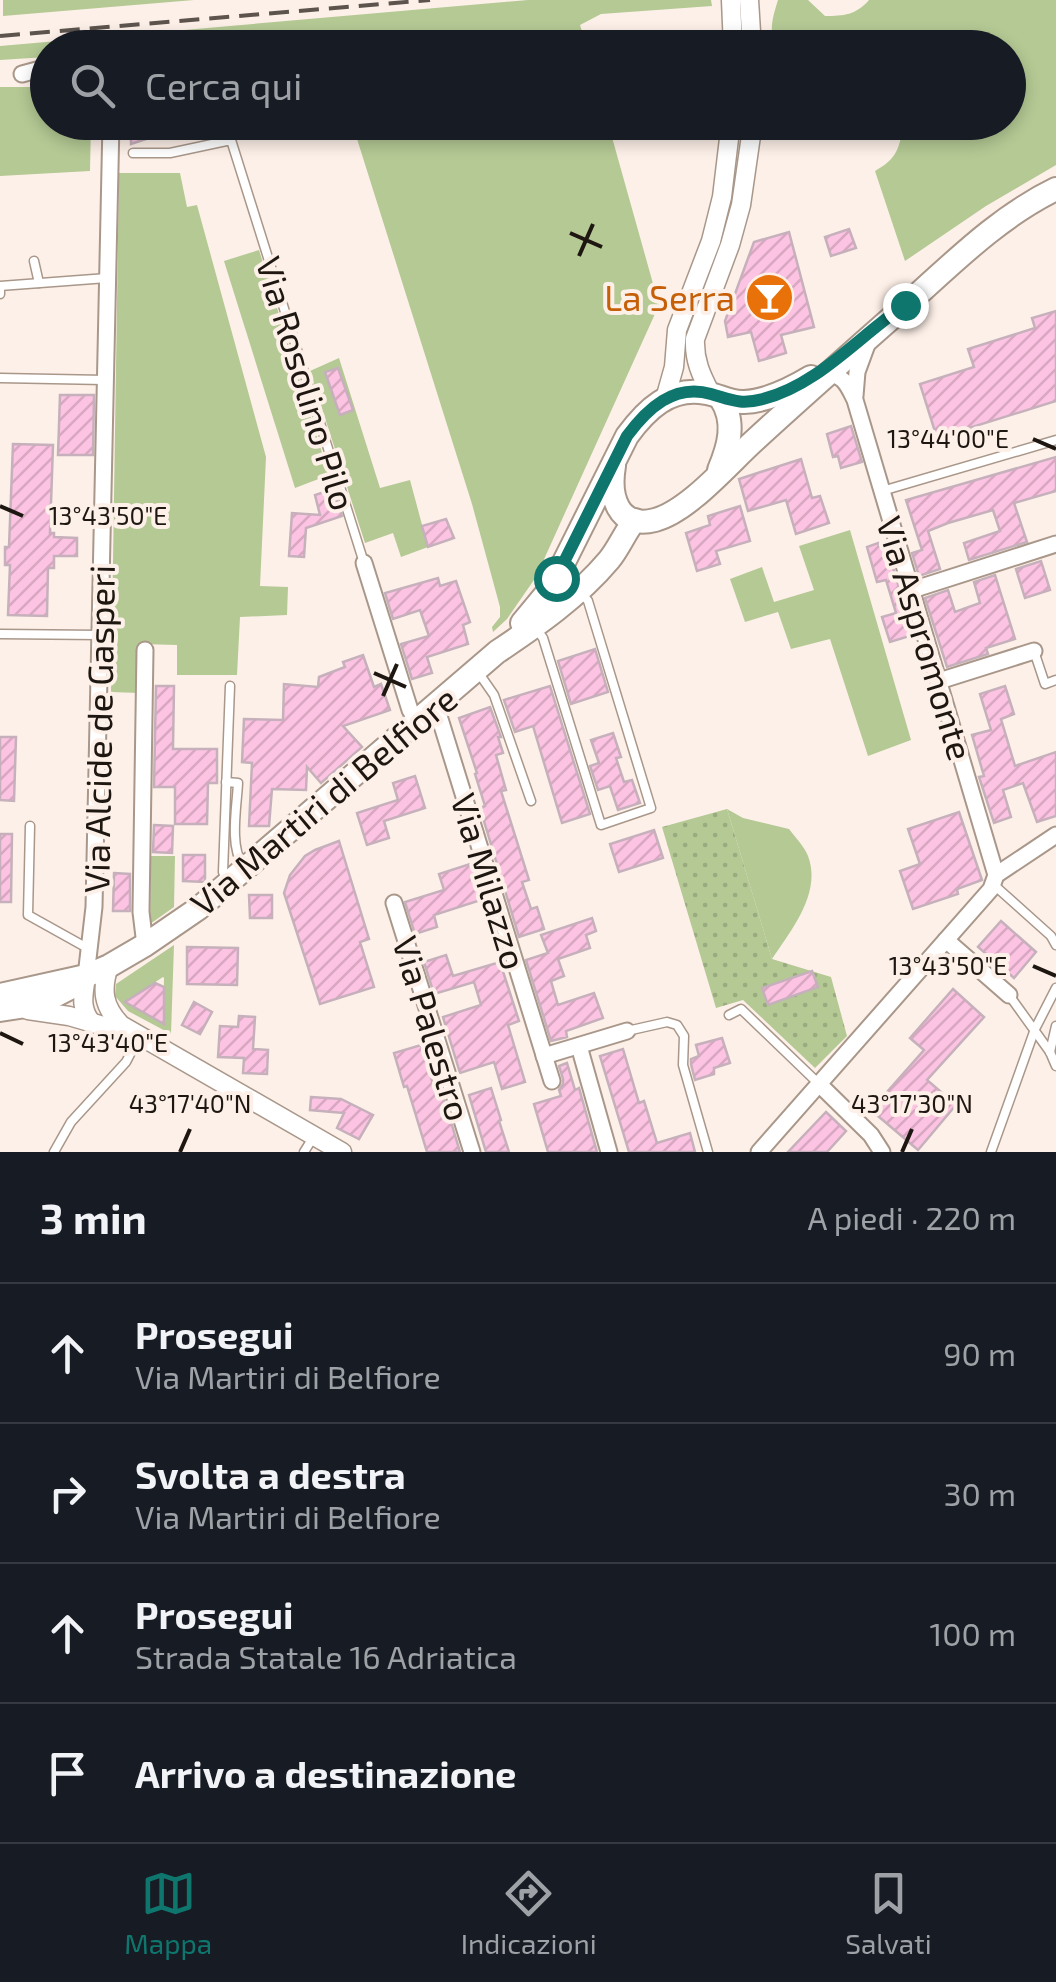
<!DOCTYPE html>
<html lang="it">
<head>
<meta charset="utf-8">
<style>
	body { margin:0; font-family:"Exo 2",sans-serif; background:#242831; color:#f1f3f6 }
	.stop { position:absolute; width:30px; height:30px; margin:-22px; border:8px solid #0f766e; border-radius:50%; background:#fff }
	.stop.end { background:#0f766e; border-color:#fff; box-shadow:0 2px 10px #0008 }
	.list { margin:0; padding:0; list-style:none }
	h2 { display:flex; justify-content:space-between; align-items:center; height:130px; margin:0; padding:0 40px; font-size:42px }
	h2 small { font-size:32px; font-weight:400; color:#9ea1a6 }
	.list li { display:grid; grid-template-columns:65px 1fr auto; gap:30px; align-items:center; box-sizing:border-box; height:140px; padding:0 40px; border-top:2px solid #363941 }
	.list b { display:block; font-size:38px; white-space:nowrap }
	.list p { margin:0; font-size:32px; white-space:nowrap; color:#9ea1a6 }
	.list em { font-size:32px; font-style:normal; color:#9ea1a6 }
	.icon { flex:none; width:55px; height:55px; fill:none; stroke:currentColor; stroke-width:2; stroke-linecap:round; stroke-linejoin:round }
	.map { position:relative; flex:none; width:1056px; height:1152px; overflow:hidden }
	.search { position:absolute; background:#171b24; box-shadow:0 5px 15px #0003; left:30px; right:30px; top:30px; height:110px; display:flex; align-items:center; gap:25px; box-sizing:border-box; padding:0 35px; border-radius:55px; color:#9ea1a6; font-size:38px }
	.sheet { height:690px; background:#171b24 }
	nav { display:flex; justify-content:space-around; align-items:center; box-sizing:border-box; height:140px; border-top:2px solid #363941; background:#171b24; font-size:28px; color:#9ea1a6 }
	nav a { display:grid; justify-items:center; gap:5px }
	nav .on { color:#0f766e }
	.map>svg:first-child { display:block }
	.green { fill:#b4c994; fill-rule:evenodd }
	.park { fill:url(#park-dots) }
	.building { fill:url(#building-hatch); stroke:#c6b0bb; stroke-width:2.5 }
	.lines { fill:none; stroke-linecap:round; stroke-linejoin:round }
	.service-casing { stroke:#a9978a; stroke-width:11 }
	.minor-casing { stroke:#a9978a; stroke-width:19 }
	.tertiary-casing { stroke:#a9978a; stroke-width:21 }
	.primary-casing { stroke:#a9978a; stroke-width:26 }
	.service { stroke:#fff; stroke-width:8 }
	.minor { stroke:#fff; stroke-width:15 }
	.tertiary { stroke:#fff; stroke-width:18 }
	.primary { stroke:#fff; stroke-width:22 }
	.rail { stroke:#5d544e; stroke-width:4; stroke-dasharray:20 10; stroke-linecap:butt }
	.route { stroke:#0f766e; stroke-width:12 }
	.ticks { fill:none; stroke:#1d1611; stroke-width:4 }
	.labels { text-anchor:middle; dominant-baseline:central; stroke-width:8; stroke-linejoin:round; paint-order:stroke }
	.food-label { font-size:35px; fill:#c56008; stroke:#fdf0e8; text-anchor:end }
	.street-label { font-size:35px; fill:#1d1611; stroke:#fdf0e8 }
	.ticks-label { font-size:25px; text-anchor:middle; fill:#1d1611; stroke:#fdf0e8; stroke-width:8; stroke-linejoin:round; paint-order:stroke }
</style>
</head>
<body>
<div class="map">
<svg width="1056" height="1152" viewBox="0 0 1056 1152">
	<defs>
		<pattern id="park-dots" width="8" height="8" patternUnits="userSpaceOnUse" patternTransform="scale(2.5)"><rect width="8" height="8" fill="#b4c994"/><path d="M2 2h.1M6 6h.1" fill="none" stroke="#9aac7f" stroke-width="1.8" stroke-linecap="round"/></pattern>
		<pattern id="building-hatch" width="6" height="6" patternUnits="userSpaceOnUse" patternTransform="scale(2.5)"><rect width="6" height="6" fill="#fcc3e2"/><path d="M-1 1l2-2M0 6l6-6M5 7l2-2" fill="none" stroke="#d8a7c1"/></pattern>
	</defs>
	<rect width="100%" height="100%" fill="#fdf0e8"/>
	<g class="green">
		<polygon points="3,0 194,0 3,16"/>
		<polygon points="528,0 711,0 712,6 601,14 580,25 587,47 329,48 324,35 247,47 210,47 209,44 164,48 48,48 47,57 0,60 0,46"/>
		<path d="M778 0H808L825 16C844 16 856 15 869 0H1056V165L986 206 905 261 875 171C898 158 899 148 904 123L1008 122V48L903 47 901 33 776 47C768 32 773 16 778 0Z"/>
		<polygon points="47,78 48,122 91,123 90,171 0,176 0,87 33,87"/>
		<polygon points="352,123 608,123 659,305 536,577 507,619 493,632 492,627 500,617 500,607 472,504"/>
		<polygon points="119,173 180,173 187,207 197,205 266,457 260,586 288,587 287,615 240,617 237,675 177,675 177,645 140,644 139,693 111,692"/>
		<polygon points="259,250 329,475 295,488 224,261"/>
		<polygon points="339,358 380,488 410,480 428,547 401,557 393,533 365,543 310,371"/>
		<polygon points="850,530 911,740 868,756 830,639 791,649 778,612 745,622 730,579 762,567 774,602 814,590 799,546"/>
		<path d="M727 809 743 818 789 829C795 837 804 846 808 856 822 893 791 930 772 959Z"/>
		<polygon points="151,856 175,856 174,907 150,924"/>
		<path d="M174 945 171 1034 128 1011 115 996 116 984ZM163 977 164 978 163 1023 125 1002Z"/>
	</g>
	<polygon class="park" points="727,809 772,959 831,977 847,1036 815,1068 743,1000 716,1008 662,827"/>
	<g class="building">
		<polygon points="131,122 188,122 188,125 131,144"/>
		<polygon points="849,229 856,248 831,256 825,237"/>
		<polygon points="789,232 814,327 781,335 786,353 759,361 751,332 728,337 725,321 754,242"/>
		<polygon points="1056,311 1056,401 937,438 920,384 974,367 968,349 1035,328 1032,318"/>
		<polygon points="338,368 353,410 340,415 325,372"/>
		<polygon points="60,395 94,395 93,455 58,455"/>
		<polygon points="851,426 862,462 841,468 838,456 833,457 827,434"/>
		<polygon points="13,444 53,445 50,533 54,533 54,537 77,538 77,556 54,556 54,568 48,568 47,616 8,615 10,565 5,565 5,547 9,547"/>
		<polygon points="1056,457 1056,491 1014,503 1027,542 969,560 964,543 1000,531 993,510 948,523 928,531 940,569 919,576 912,553 922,550 906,500"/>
		<polygon points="801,459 812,498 820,496 829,523 796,534 786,500 748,511 739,479"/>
		<polygon points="333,489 342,516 306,528 304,557 289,556 292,513 320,515 315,495"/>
		<polygon points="740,506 750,541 716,551 720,564 697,571 686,533 710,525 708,516"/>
		<polygon points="446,519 454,538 428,547 422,526"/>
		<polygon points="878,543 879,546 886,544 913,635 890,642 882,617 896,613 886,580 877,582 867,547"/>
		<polygon points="1041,561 1050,590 1025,598 1016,569"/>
		<polygon points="995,575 1015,639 986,648 988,654 947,667 925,598 948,590 955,612 980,603 974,582"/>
		<polygon points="438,578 440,586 456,581 470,622 463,625 468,644 427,657 432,673 412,679 401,644 429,636 420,610 393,619 385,593"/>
		<polygon points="595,649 608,692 571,704 558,661"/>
		<polygon points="363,655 374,687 381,684 390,710 343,726 362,747 321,783 307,767 306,790 272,789 269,826 249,826 252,763 242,762 244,719 283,720 284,684 318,687 319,677 345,667 343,662"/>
		<polygon points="156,686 174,686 173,749 217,749 217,783 208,783 207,824 175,824 175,787 154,787"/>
		<polygon points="550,686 590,814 562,823 533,726 515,732 504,700"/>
		<polygon points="1005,686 1014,714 1001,719 1015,766 1056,752 1056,816 1037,822 1023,783 1003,790 1011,817 994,823 979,777 984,776 972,735 991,730 980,694"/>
		<polygon points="490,707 501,737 498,737 503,753 496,755 506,790 501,791 529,880 522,882 531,909 537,907 544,929 519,937 480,808 485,806 475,774 477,773 459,718"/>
		<polygon points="613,733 621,757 616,758 624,782 632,780 640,803 618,810 610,786 598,790 590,766 599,763 591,740"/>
		<polygon points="0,737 16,737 14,801 0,800"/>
		<polygon points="415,776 425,808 384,821 389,838 367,845 357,813 398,800 393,783"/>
		<polygon points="959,812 982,880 957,889 958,894 913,909 900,871 920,864 908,829"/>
		<polygon points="154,825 173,826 172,853 153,852"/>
		<polygon points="654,830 663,858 619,872 610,844"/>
		<polygon points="0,834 12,834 11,902 0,902"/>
		<polygon points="339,841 369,939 360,942 374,987 320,1004 284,893 290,875 305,856 315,850"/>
		<polygon points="183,855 205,855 205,882 183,881"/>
		<polygon points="473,863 484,899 434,915 437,927 415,934 405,902 444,890 439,874"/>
		<polygon points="114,873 130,874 130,911 113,911"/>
		<polygon points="249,895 272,895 272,918 250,918"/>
		<polygon points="592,918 596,931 586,935 590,948 558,959 564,976 551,981 558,1005 594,993 603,1018 566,1031 567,1037 551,1041 526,960 548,953 541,935"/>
		<polygon points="1001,921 1036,952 1014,978 978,947"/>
		<polygon points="187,947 238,948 237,985 187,984"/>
		<polygon points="446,955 453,976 500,962 519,1021 508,1025 525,1082 502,1089 494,1062 460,1073 443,1017 481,1005 474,982 434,994 424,962"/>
		<polygon points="812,971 818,987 768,1005 762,988"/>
		<polygon points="155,983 164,987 164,1024 125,1002"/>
		<polygon points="953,989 984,1017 927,1080 956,1105 918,1150 871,1110 924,1050 910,1038"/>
		<polygon points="194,1002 212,1012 200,1034 182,1025"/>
		<polygon points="239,1016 255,1017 253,1049 268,1050 267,1074 243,1073 244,1058 218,1057 220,1026 238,1027"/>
		<polygon points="722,1038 730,1063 714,1068 714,1074 695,1080 691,1064 691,1059 699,1056 696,1045"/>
		<polygon points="421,1045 436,1094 442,1092 460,1152 427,1152 407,1086 404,1087 394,1053"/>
		<polygon points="623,1049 639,1103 644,1101 657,1143 690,1133 695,1152 629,1152 600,1056"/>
		<polygon points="567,1063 575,1090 579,1088 597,1152 548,1152 534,1104 561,1096 559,1090 563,1084 563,1079 559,1066"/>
		<polygon points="491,1088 501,1120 499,1121 509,1152 486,1152 469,1095"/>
		<polygon points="311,1097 341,1099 373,1115 359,1139 337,1128 344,1113 310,1110"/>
		<polygon points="826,1112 846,1131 827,1152 788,1152"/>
	</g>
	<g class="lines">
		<defs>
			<g id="service">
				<polyline points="133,153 170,153 231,140 364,563"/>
				<polyline points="34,261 39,283"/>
				<polyline points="0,294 0,286 107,278"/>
				<polyline points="0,378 105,380"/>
				<polyline points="882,491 1056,440"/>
				<polyline points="537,630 543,638 601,825 651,808 588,601 581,592"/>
				<polyline points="0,634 100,635"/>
				<polyline points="1034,651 1045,684 1056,680"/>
				<polyline points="478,672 494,695 531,801"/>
				<path d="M226 782 238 783C237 805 229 847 243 865"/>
				<polyline points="30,826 28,915 89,949"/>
				<polyline points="226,879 223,872 230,686"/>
				<polyline points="994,885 1051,936 1056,945"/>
				<polyline points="1009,995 1050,1052 1056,1066"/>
				<polyline points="729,1015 741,1009 819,1084"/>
				<polyline points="627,1031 667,1022 677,1025 684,1036 683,1065 708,1152"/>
				<polyline points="1050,1052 1056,1026"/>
				<polyline points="54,1152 71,1122 126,1062 139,1037"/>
				<polyline points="304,1152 314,1136"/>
				<polyline points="991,1152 1035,1029 1056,988"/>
			</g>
			<g id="minor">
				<polyline points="22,74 48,67"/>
				<path d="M826 374C844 374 848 386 855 400L996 875"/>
				<polyline points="855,396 857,372 868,342"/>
				<polyline points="364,563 410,710 417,721"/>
				<polyline points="912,590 1056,544"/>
				<polyline points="145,650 141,912 145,945"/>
				<polyline points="939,681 1034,651"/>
				<polyline points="432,708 440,719 552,1081"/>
				<polyline points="394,903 472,1152"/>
				<polyline points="946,940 1009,995"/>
				<polyline points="86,976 94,907 111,122"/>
				<polyline points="579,1046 609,1152"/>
				<polyline points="544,1056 627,1031"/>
				<polyline points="819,1084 871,1135 882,1152"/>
				<polyline points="759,1152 991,889 996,875 1056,835"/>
			</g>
			<g id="tertiary">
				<polyline points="731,0 733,48"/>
				<polyline points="749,0 752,48"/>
				<path d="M711 394C701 375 694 360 695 339L730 245 741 205 753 122"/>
				<polyline points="665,399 674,367 677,330 711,241 722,197 731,122"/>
				<path d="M109 966C101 990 103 1006 121 1025L342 1152"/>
				<path d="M86 976C84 993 79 1007 91 1022"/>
				<polyline points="28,1010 69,1016 124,1032"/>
			</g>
			<g id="primary">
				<path d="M614 466C609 495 617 530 655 520 689 511 729 463 756 439 805 394 855 350 905 306 952 264 998 217 1056 189"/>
				<path d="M719 470C729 446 736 422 721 399"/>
				<path d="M522 623 546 594 556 578 627 436C646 410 670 386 706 393 719 395 730 403 744 402 768 401 791 389 811 377"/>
				<path d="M0 995 86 976 109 966 145 945 199 908 497 652C536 626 578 597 609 560 619 548 625 532 635 520"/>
				<polyline points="0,1010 39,1004 72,987"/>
			</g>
		</defs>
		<use href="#service" class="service-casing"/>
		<use href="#minor" class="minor-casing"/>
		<use href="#tertiary" class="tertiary-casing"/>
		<use href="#primary" class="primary-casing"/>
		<use href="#service" class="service"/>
		<use href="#minor" class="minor"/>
		<use href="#tertiary" class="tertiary"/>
		<use href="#primary" class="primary"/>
		<polyline class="rail" points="0,36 430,0"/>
	</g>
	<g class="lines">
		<path class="route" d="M556 578 627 436C647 409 674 383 711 394 732 400 740 405 763 399 818 385 859 336 905 305"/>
	</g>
	<path class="ticks" d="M570 233 602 247M579 256 593 224M1033 439 1056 449M0 506 23 516M374 673 406 687M383 696 397 664M1033 966 1056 976M0 1033 23 1044M180 1152 190 1129M902 1152 912 1129"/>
	<defs>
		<symbol id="bar-disc" viewBox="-11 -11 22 22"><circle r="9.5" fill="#e8710a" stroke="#fdf0e8"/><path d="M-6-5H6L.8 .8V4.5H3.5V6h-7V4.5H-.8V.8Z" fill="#fff"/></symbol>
	</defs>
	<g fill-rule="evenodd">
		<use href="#bar-disc" x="742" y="270" width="55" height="55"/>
	</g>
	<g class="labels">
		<g class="food-label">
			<text x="735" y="297">La Serra</text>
		</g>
		<g class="street-label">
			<text transform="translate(307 383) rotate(73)">Via Rosolino Pilo</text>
			<text transform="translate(926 638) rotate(73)">Via Aspromonte</text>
			<text transform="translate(98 729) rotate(-89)">Via Alcide de Gasperi</text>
			<text transform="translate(323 800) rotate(-40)">Via Martiri di Belfiore</text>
			<text transform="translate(490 881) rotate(73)">Via Milazzo</text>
			<text transform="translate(433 1028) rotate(73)">Via Palestro</text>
		</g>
	</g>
	<g class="ticks-label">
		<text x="948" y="448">13°44'00"E</text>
		<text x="108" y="525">13°43'50"E</text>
		<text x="948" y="975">13°43'50"E</text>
		<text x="108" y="1052">13°43'40"E</text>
		<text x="190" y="1113">43°17'40"N</text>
		<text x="912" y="1113">43°17'30"N</text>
	</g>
</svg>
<div class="stop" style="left:556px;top:578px"></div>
<div class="stop end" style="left:905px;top:305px"></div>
<div class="search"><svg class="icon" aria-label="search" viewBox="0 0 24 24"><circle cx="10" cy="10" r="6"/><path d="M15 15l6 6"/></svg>Cerca qui</div>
</div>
<section class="sheet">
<h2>3 min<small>A piedi · 220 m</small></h2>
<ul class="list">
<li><svg class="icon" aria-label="ahead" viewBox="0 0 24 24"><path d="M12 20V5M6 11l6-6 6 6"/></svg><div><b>Prosegui</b><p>Via Martiri di Belfiore</p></div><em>90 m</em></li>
<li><svg class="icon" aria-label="right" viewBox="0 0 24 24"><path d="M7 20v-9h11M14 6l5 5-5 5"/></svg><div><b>Svolta a destra</b><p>Via Martiri di Belfiore</p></div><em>30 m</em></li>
<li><svg class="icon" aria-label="ahead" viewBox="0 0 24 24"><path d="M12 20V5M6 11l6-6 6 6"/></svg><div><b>Prosegui</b><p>Strada Statale 16 Adriatica</p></div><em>100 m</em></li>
<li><svg class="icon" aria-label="arrive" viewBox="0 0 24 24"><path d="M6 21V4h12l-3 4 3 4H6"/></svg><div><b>Arrivo a destinazione</b></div></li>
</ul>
</section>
<nav>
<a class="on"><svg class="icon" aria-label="map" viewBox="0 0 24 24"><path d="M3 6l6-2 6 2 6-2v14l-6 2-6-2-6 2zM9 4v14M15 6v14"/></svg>Mappa</a>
<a><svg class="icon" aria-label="directions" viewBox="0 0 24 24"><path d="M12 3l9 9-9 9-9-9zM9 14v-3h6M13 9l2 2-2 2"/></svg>Indicazioni</a>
<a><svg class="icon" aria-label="saved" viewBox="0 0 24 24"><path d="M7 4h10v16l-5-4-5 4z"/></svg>Salvati</a>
</nav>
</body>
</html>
